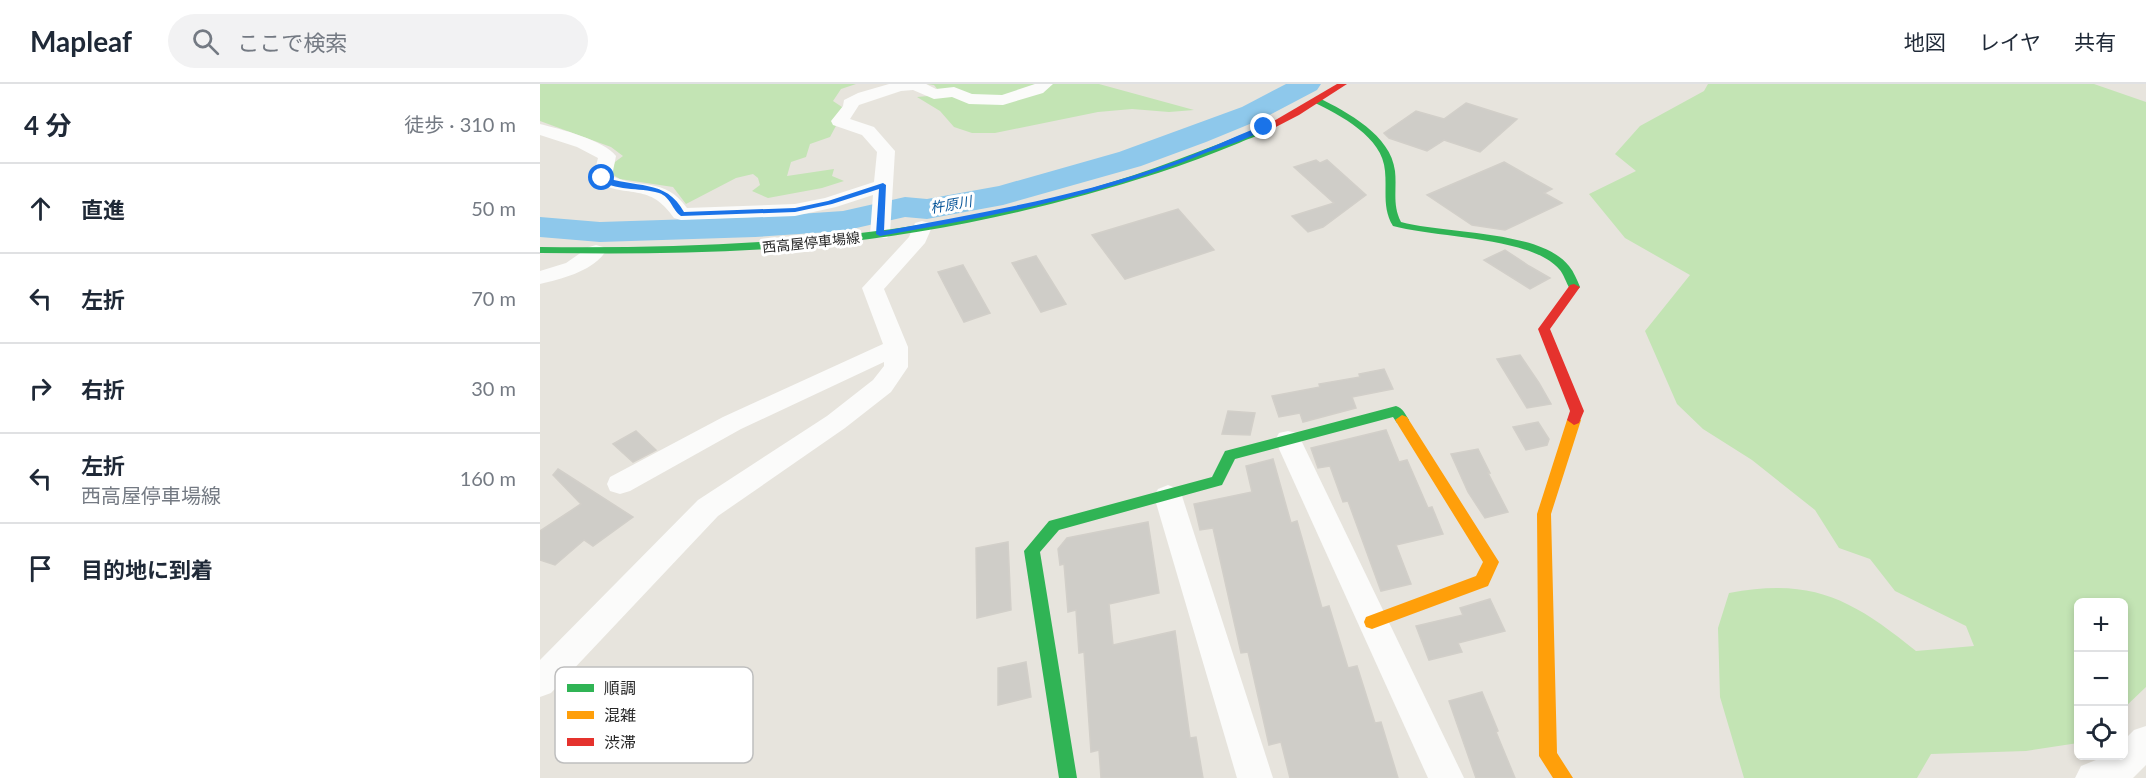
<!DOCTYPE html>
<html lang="ja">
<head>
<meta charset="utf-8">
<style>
	body { margin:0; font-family:Lato,"Noto Sans JP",sans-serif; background:#f2f2f3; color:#1f2937 }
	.controls { position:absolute; right:18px; bottom:18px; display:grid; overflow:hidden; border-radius:9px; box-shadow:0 3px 9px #0003 }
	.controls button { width:54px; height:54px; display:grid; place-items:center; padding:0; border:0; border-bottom:2px solid #e0e1e3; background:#fff; color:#1f2937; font:30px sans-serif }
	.stop { position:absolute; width:18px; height:18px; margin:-14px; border:4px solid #1a73e8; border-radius:50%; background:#fff }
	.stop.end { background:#1a73e8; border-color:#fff; box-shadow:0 2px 6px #0008 }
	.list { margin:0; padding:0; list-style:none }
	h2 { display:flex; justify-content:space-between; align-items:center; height:78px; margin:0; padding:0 24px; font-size:26px }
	h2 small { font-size:20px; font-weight:400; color:#747a83 }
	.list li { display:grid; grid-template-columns:39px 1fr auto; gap:18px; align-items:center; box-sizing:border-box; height:90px; padding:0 24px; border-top:2px solid #e0e1e3 }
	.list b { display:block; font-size:22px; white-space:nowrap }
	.list p { margin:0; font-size:20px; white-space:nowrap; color:#747a83 }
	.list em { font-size:20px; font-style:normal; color:#747a83 }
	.icon { flex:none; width:33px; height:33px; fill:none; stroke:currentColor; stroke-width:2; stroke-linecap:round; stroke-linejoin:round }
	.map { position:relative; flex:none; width:1606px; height:694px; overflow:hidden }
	header { display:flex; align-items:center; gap:36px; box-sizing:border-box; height:84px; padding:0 30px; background:#fff; border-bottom:2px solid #e0e1e3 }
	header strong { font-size:28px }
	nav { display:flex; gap:33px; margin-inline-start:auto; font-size:21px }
	.search { width:420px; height:54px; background:#f2f2f3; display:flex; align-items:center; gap:15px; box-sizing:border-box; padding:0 21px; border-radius:33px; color:#747a83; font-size:22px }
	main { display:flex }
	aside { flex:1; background:#fff }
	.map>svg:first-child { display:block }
	.green { fill:#c3e4b4 }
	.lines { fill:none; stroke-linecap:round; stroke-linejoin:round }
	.river { fill:#8ec8eb; fill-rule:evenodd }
	.building { fill:#cfcdc8; stroke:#d2cfc9; stroke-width:1.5 }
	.street { fill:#fbfbfa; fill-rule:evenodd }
	.fast { fill:#30b455; fill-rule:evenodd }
	.slow { fill:#ff9f0a; fill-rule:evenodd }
	.jam { fill:#e5322d; fill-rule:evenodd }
	.route { fill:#1a73e8 }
	.labels { text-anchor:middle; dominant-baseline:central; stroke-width:6; stroke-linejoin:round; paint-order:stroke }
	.far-water-label { font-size:14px; font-style:italic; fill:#0a579a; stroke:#fff }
	.far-street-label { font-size:14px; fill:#282828; stroke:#fff }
	.key { fill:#fff; stroke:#bebebe; stroke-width:1.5 }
	.key-label { font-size:16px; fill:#282828 }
</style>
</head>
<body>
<header>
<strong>Mapleaf</strong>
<div class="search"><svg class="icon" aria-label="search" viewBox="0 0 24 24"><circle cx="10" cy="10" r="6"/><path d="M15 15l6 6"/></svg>ここで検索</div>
<nav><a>地図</a><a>レイヤ</a><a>共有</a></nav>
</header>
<main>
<aside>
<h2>4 分<small>徒歩 · 310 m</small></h2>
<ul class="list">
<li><svg class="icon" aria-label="ahead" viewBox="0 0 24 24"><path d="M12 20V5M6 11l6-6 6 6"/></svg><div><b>直進</b></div><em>50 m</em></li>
<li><svg class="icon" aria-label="left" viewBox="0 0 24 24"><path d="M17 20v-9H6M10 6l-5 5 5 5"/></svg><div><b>左折</b></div><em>70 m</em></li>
<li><svg class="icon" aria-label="right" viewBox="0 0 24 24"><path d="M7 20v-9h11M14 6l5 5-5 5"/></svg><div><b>右折</b></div><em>30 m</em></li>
<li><svg class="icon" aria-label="left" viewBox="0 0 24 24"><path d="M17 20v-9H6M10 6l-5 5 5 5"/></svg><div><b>左折</b><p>西高屋停車場線</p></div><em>160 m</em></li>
<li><svg class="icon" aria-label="arrive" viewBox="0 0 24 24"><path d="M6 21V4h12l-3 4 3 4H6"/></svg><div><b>目的地に到着</b></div></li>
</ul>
</aside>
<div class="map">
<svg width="1606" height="694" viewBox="0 0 1606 694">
	<rect width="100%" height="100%" fill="#e7e4dd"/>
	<g class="green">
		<polygon points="0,0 316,0 301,5 293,17 305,25 290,53 270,60 266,73 251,78 247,92 294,85 292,92 304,97 282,104 228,114 212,107 220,101 218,94 213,90 196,94 146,120 133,103 80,95 70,89 75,78 83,72 71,63 0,37"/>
		<polygon points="387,0 496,0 457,14 398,6 394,1"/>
		<polygon points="512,0 559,0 654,26 629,28 592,25 558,28 455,49 432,49 414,43 400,27 377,13 411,10 425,17 500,7"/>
		<path d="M1168 0H1554L1606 18V603L1584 624V518H1538V659L1486 667 1391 670 1377 694H1204L1180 613 1178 544 1189 509C1273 493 1313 516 1376 567L1434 562 1426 542 1355 507 1330 475 1299 464 1275 426 1212 376 1163 345 1137 320 1105 247 1150 191 1085 154 1049 110 1096 87 1075 70 1100 42 1164 7Z"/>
	</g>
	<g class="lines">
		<polygon class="river" points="746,0 781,0 777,6 722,35 666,58 601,82 463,121 387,135 365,133 303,147 215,153 60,158 0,153 0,133 60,138 215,133 303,127 365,113 387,115 459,102 579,68 702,23"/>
	</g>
	<g class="building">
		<polygon points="926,19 977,35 940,68 904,56 887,67 849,54 844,49 876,27 904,35"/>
		<polygon points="776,76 780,79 787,76 826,111 783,143 768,148 752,132 794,119 754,83"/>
		<polygon points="964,78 1012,105 1004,109 1022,119 965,146 932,141 887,111"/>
		<polygon points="638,125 674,166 585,195 552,151"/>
		<polygon points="965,166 989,182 1010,194 990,205 944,176"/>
		<polygon points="496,172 526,220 501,228 472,179"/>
		<polygon points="423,181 450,229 424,238 398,188"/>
		<polygon points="980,271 999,299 1011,320 987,324 957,275"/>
		<polygon points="844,285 853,305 812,313 816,324 763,338 760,329 739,333 732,312 780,303 779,300 820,293 819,290"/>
		<polygon points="688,327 715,329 710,351 682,350"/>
		<polygon points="998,338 1009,355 1007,361 986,366 973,343"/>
		<polygon points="846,346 859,378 867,376 888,424 892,423 903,450 856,461 871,500 841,507 808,417 803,418 790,382 778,384 771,364"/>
		<polygon points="96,347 116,366 93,378 73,360"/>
		<polygon points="938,365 950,389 948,389 968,428 945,434 928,408 911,370"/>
		<polygon points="733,375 751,439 757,437 782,524 789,522 808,584 817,582 835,639 841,638 858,694 750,694 741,658 729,661 708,568 701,569 673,444 660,446 654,420 712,408 706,382"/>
		<polygon points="18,385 93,433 53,462 44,456 15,481 0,476 0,447 41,420 13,391"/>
		<polygon points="608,438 619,509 569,520 573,561 635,547 650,654 656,653 663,694 561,694 559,666 551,668 544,568 539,569 536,526 528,528 524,480 520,481 518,465 527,454"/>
		<polygon points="468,458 471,526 437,534 436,464"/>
		<polygon points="950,515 965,547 918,559 922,568 889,576 876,542 923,531 920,524"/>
		<polygon points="486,578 491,613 458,621 458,584"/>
		<polygon points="942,608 958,647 956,648 975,694 936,694 909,617"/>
	</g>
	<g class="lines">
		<g class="street">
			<path d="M349 0H386L396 5 414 3 432 10 462 11 495 0H513L503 9 463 21 429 20 412 13 394 15 373 6 361 7 319 21 310 35 334 43 355 67 350 150 347 154H333L330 150 333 111 296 123 255 132 141 136 134 134C109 98 90 115 55 98L53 94 58 74 37 63 0 51V40C20 45 64 56 76 72L72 92C101 106 124 92 147 124L255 120 285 114 334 98 337 68 322 51 293 41 291 37 303 22 304 16 318 9Z"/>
			<polygon points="382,137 389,139 392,143 385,159 344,205 368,263 368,283 351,308 305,344 178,432 11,609 0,613 0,576 158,416 287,332 333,296 344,282 344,278 201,345 90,407 80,410 70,407 67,400 70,393 183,333 343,260 322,204 369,153 375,139"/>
			<path d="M56 161 63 163 66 167C53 187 22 195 0 200V187L26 179 49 163Z"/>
			<polygon points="748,347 757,349 761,356 924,694 888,694 735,356 739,349"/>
			<polygon points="628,401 638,405 642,412 733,694 697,694 614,412 618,405"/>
			<polygon points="1606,642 1606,681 1593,694 1535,694 1541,682 1566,672 1584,672 1584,656 1594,646"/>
		</g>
		<g class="fast">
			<path d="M773 14H779C807 28 851 51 855 87 857 105 852 121 861 138 905 150 1001 146 1029 182 1034 188 1037 196 1040 203L1038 205H1030C1026 199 1024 190 1019 185 992 153 896 154 853 142 842 124 847 107 845 87 843 53 800 31 773 18Z"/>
			<path d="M724 42 732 44C723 51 709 54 699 59 672 70 646 80 618 89 507 125 393 150 277 161 184 170 92 170 0 169V163C185 165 370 155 549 105 609 88 666 65 724 42Z"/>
			<path d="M856 322C863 324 865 330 869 336L867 339H857L853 333 695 375 682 401 519 446 500 468 537 694H519L484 467 509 437 672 393 685 367Z"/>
		</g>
		<g class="slow">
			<polygon points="862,331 867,333 959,478 948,502 832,545 826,543 824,538 826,533 936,492 943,478 855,336"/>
			<polygon points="1034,331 1041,336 1011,430 1017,669 1033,694 1013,694 999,672 997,430 1027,336"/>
		</g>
		<g class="jam">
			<polygon points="797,0 807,0 759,31 730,46 722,44"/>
			<polygon points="1034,200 1040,203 1010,245 1044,327 1039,339 1034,341 1027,336 1030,327 998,245 1030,201"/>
		</g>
	</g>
	<path class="route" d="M721 42 727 43C711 55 687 61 668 68 563 112 452 132 340 152L336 150 339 105 292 120 255 128 141 132C132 126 131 113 119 109 99 103 74 108 58 94L62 92C94 105 126 94 144 128L255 124 288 117 343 99 346 101 344 147C440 129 536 113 628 80 660 69 691 54 721 42Z"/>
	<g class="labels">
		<g class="far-water-label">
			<text transform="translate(411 120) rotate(-10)">杵原川</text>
		</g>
		<g class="far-street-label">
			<text transform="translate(271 158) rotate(-6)">西高屋停車場線</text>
		</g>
	</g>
	<rect x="15" y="583" width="198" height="96" rx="9" class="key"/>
	<rect x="27" y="600" width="27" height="8" fill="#30b455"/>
	<rect x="27" y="627" width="27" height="8" fill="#ff9f0a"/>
	<rect x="27" y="654" width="27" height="8" fill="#e5322d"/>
	<g class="key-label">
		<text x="64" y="610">順調</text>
		<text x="64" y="637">混雑</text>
		<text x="64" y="664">渋滞</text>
	</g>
</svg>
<div class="controls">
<button>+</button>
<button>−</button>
<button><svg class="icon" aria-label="locate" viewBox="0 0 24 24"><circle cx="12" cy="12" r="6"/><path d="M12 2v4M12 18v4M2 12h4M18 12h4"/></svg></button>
</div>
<div class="stop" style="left:62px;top:94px"></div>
<div class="stop end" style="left:724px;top:43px"></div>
</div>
</main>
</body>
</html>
